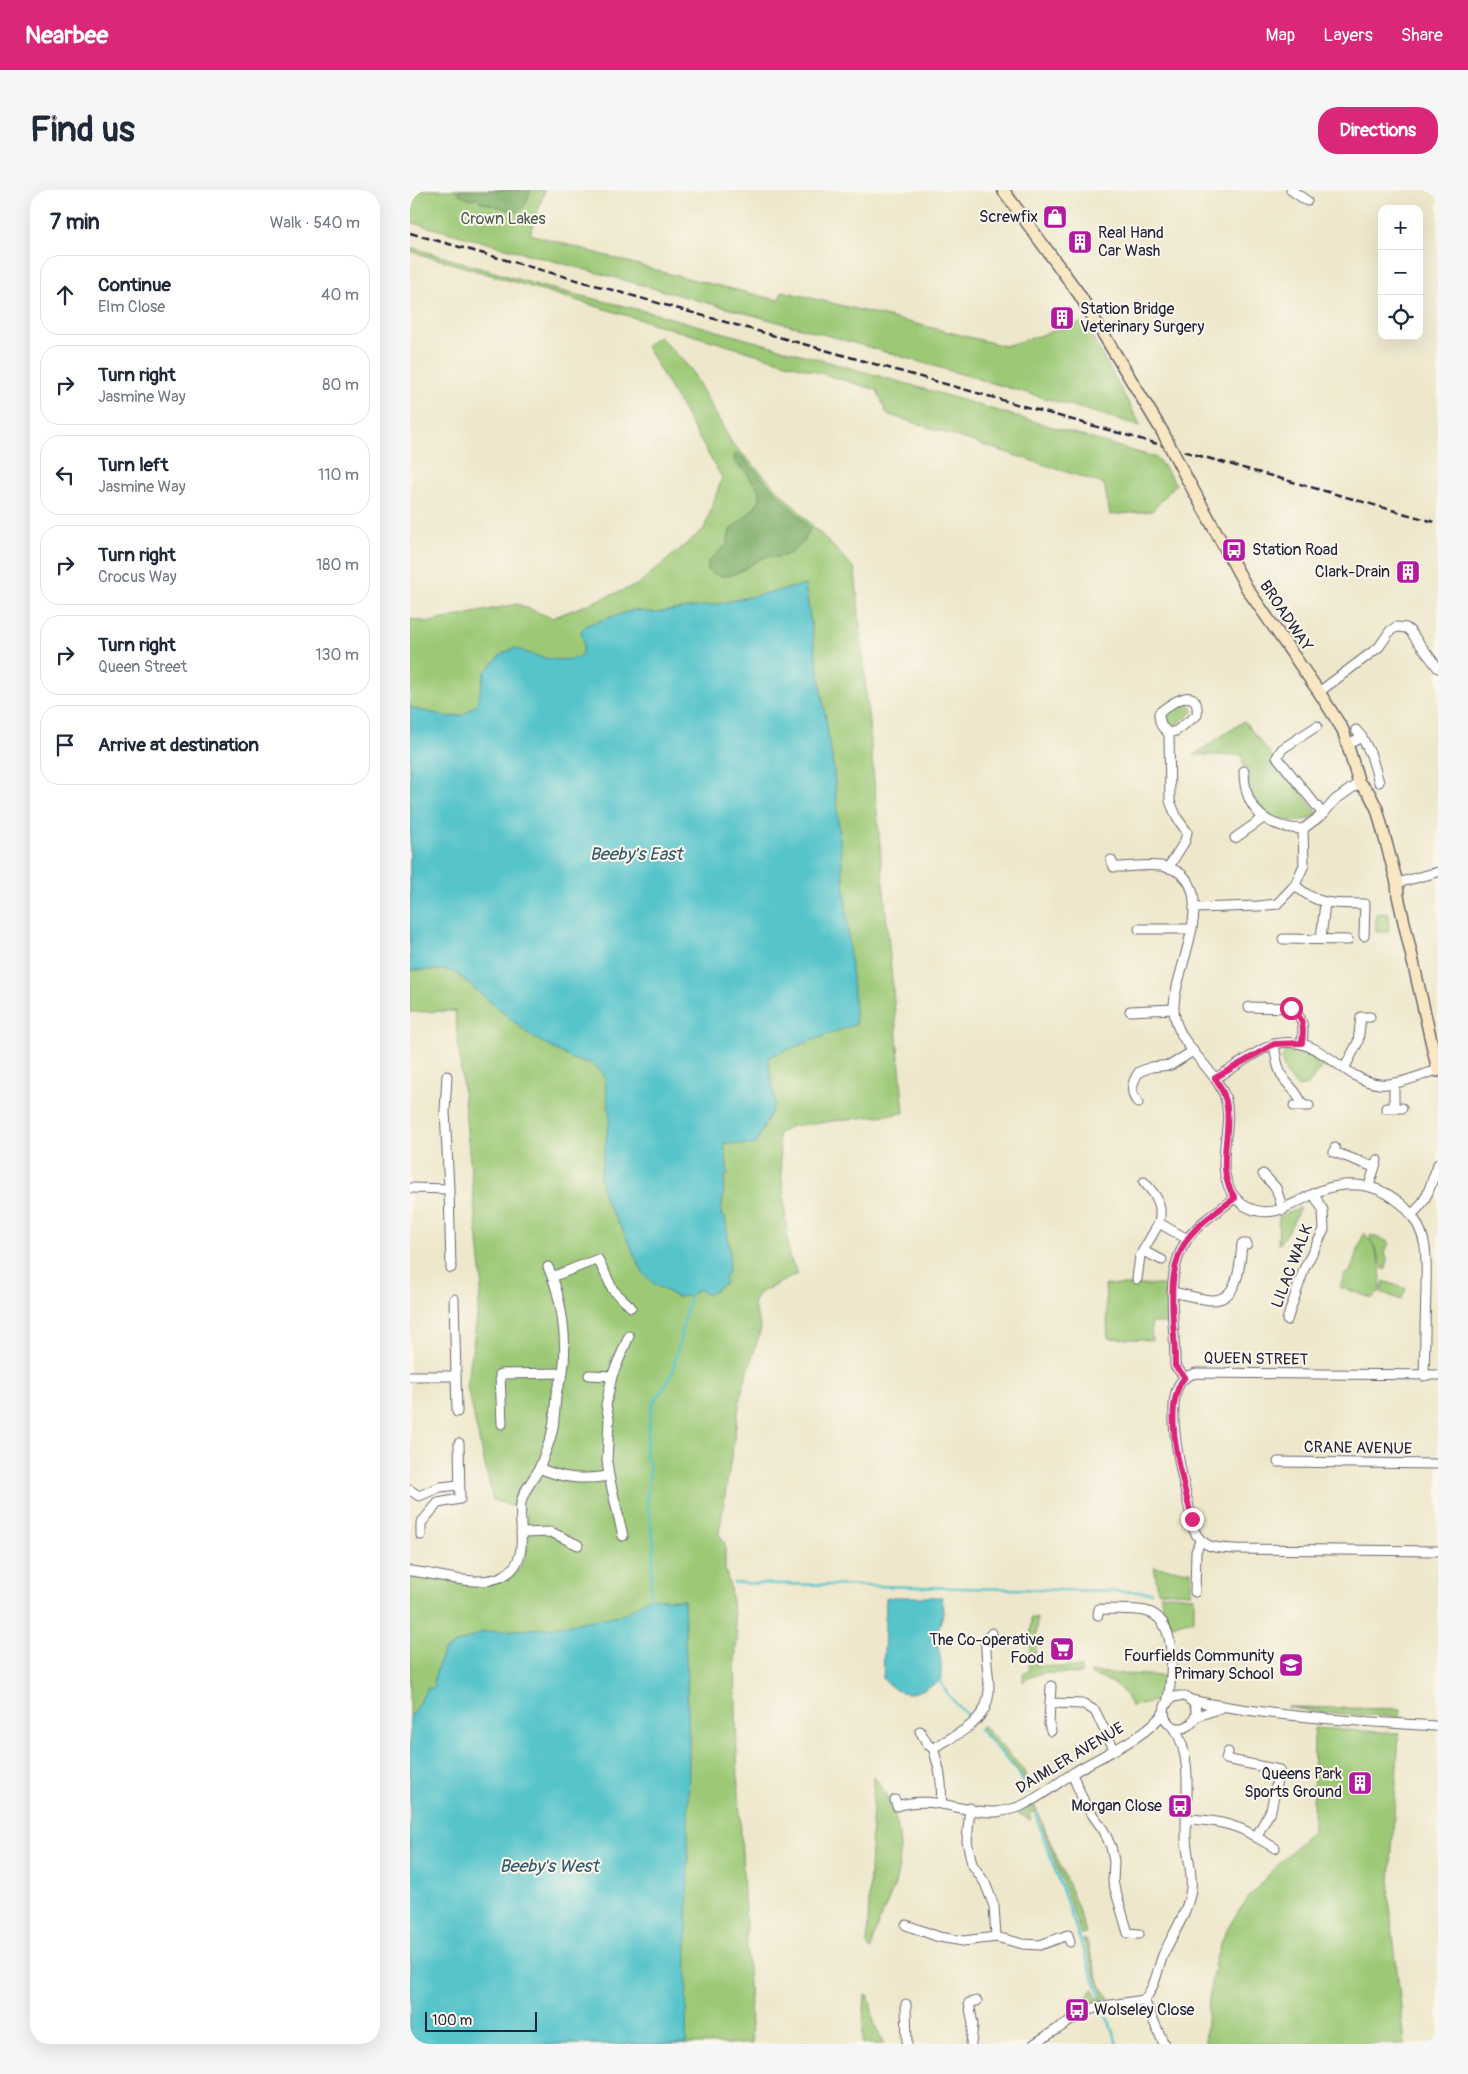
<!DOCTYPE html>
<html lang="en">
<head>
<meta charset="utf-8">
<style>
	body { margin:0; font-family:Pangolin,sans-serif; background:#f6f6f7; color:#1f2937 }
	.controls { position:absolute; right:15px; top:15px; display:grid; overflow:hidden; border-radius:10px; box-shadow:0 5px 20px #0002 }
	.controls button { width:45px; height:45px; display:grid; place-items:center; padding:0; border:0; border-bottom:1px solid #e0e1e3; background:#fff; color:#1f2937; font:25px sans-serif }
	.scale { position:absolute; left:15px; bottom:12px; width:112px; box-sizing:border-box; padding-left:5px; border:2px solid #22223b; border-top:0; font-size:14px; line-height:18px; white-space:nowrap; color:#22223b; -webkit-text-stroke:4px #fbf7ec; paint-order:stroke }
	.stop { position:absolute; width:15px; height:15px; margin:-11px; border:4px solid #db2777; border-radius:50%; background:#fff }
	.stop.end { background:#db2777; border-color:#fff; box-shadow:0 1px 5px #0008 }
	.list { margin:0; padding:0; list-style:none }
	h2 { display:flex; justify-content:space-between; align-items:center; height:65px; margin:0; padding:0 20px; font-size:21px }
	h2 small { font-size:16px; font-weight:400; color:#747a83 }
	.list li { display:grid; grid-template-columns:32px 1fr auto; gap:15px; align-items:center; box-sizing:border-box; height:80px; margin:0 10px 10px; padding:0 10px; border:1px solid #e0e1e3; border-radius:20px }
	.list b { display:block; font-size:19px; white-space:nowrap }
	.list p { margin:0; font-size:16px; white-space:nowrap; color:#747a83 }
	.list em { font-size:16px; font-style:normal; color:#747a83 }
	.icon { flex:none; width:28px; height:28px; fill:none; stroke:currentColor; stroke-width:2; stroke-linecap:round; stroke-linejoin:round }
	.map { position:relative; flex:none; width:1028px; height:1854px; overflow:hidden; border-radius:20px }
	header { display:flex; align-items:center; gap:30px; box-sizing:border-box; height:70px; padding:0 25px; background:#db2777; color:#fff }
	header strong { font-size:24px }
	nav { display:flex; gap:28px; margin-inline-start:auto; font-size:18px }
	.intro { display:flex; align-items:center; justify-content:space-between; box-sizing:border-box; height:120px; padding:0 30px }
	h1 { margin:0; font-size:35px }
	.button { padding:12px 22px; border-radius:20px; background:#db2777; color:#fff; font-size:18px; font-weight:700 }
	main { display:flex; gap:30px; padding:0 30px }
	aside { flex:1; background:#fff; border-radius:20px; box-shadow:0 5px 20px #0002 }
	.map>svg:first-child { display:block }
	.green { fill:#9dc977; stroke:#607659 }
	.forest { fill:#7ead68; stroke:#506852 }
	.water { fill:#56c4cb; stroke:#3c7383 }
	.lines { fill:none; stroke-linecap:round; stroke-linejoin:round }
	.stream { stroke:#56c4cb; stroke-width:2.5 }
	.street-casing { stroke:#69676d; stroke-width:11 }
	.secondary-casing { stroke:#69676d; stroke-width:14 }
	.street { stroke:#fff; stroke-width:9 }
	.secondary { stroke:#f9e7c3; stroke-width:11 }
	.rail { stroke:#22223b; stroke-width:2.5; stroke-dasharray:8 4; stroke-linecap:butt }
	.secondary-bridge-casing { stroke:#69676d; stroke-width:14; stroke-linecap:butt }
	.secondary-bridge { stroke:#f9e7c3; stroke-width:11 }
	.route { stroke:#db2777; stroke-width:6 }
	.labels { text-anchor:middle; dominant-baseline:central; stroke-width:4; stroke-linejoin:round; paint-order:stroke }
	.poi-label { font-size:16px; fill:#22223b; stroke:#fbf7ec; text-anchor:end }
	.park-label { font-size:16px; fill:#4d5c50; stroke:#fbf7ec }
	.street-label { font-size:16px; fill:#22223b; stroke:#fbf7ec }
	.water-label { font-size:18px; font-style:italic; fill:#345b6d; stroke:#fbf7ec }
</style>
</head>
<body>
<header>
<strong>Nearbee</strong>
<nav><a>Map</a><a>Layers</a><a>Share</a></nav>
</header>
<div class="intro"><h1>Find us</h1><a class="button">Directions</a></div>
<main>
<aside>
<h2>7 min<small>Walk · 540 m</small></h2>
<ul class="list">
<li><svg class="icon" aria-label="ahead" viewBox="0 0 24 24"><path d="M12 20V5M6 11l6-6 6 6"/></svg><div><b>Continue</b><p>Elm Close</p></div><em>40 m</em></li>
<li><svg class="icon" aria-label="right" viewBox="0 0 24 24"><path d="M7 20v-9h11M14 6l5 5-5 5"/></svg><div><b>Turn right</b><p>Jasmine Way</p></div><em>80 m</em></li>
<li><svg class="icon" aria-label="left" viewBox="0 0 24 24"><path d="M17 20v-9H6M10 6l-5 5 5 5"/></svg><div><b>Turn left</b><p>Jasmine Way</p></div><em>110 m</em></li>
<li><svg class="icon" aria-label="right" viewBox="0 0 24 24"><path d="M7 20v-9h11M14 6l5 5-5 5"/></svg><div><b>Turn right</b><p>Crocus Way</p></div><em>180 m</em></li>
<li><svg class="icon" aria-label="right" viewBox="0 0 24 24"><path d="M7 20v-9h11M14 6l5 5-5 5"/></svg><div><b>Turn right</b><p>Queen Street</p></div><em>130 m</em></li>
<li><svg class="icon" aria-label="arrive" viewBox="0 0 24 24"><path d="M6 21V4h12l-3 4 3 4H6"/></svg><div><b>Arrive at destination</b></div></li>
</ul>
</aside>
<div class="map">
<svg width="1028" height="1854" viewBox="0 0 1028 1854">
	<rect width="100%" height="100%" fill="#fbf7ec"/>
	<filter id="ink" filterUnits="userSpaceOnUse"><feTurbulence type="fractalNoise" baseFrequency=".02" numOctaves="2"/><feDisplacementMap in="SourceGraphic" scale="10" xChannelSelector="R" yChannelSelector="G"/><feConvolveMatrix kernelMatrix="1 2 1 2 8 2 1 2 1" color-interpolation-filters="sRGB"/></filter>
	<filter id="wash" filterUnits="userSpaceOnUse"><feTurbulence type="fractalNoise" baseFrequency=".0096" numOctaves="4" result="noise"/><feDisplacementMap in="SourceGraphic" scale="20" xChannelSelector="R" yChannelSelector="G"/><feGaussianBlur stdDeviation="1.12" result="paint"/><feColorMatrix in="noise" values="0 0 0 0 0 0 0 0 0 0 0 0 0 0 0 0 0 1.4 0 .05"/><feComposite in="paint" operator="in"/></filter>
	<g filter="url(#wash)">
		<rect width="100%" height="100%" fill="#eee7cb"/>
		<g class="green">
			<polygon points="0,0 135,0 120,44 260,84 368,110 373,101 595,156 674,132 731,236 427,148 0,32"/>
			<polygon points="0,57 134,97 243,123 494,193 747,268 766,294 742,321 700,325 694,294 477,224 467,200 0,61"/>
			<path d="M249 146 280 178 322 253 445 379 494 923 381 936 368 944 379 1066 388 1084 349 1103 343 1113 351 1139 331 1204 309 1344 315 1354V1379L320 1397 327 1449 325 1470 327 1567 342 1854H0V1388L6 1384C40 1391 108 1411 117 1360 119 1348 117 1334 116 1321L83 1310 57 1197 72 1091 45 821 0 822V429L19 432 107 414 142 428 227 395 294 339 312 288 236 156Z"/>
			<polygon points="776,511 780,513 783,522 761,538 756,535 755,524"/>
			<path d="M834 531 908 624C892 635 873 632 855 625L838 597V579L834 578 832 565H784Z"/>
			<polygon points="979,723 979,742 966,742 966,724"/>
			<polygon points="877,860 893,862 915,872 898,895 888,897 877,886 871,869"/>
			<polygon points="890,1018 877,1044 868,1055 869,1027"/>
			<path d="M954 1043C968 1055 974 1085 969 1103L962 1108 930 1097 935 1084 940 1082Z"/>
			<polygon points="960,1045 979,1052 975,1064 978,1070 976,1079 973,1079"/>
			<polygon points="974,1091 996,1099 991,1110 971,1102"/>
			<polygon points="695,1095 758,1095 757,1107 761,1133 741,1133 742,1150 698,1148"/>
			<polygon points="744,1377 781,1381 781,1403 748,1401"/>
			<polygon points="750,1404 784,1407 784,1430 762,1435 754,1423"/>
			<path d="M621 1428H627L625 1475 671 1478V1484C653 1484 626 1479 613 1492V1484L619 1481Z"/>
			<path d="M681 1482 755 1486 750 1510 721 1516C711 1494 703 1492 681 1485Z"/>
			<polygon points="877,1517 991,1519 990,1527 917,1523"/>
			<polygon points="572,1535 613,1579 617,1590 615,1591 609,1581 570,1538"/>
			<path d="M904 1538 989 1543 979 1708 995 1854H795C798 1821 799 1787 810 1756 826 1712 872 1672 903 1639Z"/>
			<path d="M464 1586C489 1619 498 1662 482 1702 475 1720 463 1740 461 1760L457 1755Z"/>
			<polygon points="625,1616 668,1718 676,1743 671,1744 627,1621 619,1623 621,1629 619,1630 608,1623"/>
			<polygon points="673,1749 677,1751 690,1795 700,1808 675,1815 675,1809 683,1799 687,1809 693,1806"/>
			<polygon points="455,1805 459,1807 465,1836 474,1854 452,1854"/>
		</g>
		<g class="forest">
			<polygon points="49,0 121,0 115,15 107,22 71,12 67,8 58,9 48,3"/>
			<path d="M325 264H329L400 338C396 352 384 364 370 367 365 368 360 365 354 367 336 376 319 396 298 380V372L317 354 320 340C327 333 355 315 349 301 346 296 341 290 337 284 334 279 328 277 324 271Z"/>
		</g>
		<g class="water">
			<path d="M395 395 424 582 446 834 358 867 365 914 345 955 314 953 318 985 315 986 311 1026 315 1027C317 1044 325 1073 314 1089L316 1092 298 1105 288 1099 280 1106 267 1107 244 1094 233 1083 213 1041 195 1011 190 988 200 928 194 884 182 873 164 870 121 846 46 783 35 780H0V516L5 519 40 527 53 525 67 514 75 482 92 464 104 458C126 466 148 475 171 466L174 454 171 441 177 435 223 420 245 423 307 414Z"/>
			<path d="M484 1407H532L533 1424 526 1447 531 1471V1491C509 1501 495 1513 473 1489L476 1408Z"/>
			<polygon points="238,1408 274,1410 279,1551 276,1854 0,1854 0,1528 17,1499 24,1497 23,1491 33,1462 47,1453 73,1442 138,1438 215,1424"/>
		</g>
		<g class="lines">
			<g class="stream">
				<polyline points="324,1393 741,1402"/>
				<polyline points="240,1409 244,1354 237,1312 240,1275 235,1264 242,1215 262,1185 280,1105"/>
				<polyline points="530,1490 539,1506 559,1527"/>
				<polyline points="569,1539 608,1582 618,1602"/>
				<polyline points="625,1623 690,1806"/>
				<polyline points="697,1826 707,1854"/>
			</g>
		</g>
	</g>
	<g filter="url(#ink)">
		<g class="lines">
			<defs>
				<g id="street">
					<polyline points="881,0 897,11"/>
					<polyline points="909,502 969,457 980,441 986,437 996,438 1000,441 1028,478"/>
					<polyline points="907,536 872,559 867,567 913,624"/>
					<polyline points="952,547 961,565 969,592"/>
					<polyline points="938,554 952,547 946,540"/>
					<path d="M834 581C834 619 856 638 893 639"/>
					<polyline points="825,648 852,629"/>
					<path d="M701 670 704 677C720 677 736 674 751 676 819 687 761 783 764 821 767 856 804 876 815 907 823 932 810 959 815 984 818 999 823 1008 835 1016 865 1033 888 1008 915 999 939 991 965 994 985 1009 1001 1020 1012 1038 1015 1057 1017 1071 1016 1086 1016 1100 1015 1129 1015 1157 1014 1186"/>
					<path d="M758 678 775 651 777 642 767 628 760 611 759 543C751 538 749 532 749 523 761 513 790 493 787 525L766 541 759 543"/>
					<polyline points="987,693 1028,682"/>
					<path d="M885 695C908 717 926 713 955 714L954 746"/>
					<polyline points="784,718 848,716 867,714 885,695 894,675 893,639 913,624 925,610 949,593"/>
					<polyline points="729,739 782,739"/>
					<polyline points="873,749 938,750"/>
					<polyline points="911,749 915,713"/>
					<path d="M839 817 881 818C894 828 894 837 892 853"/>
					<polyline points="720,821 764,819"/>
					<path d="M864 854C866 866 867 879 874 889 881 898 888 903 892 914"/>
					<polyline points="935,877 948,852 951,827 960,827"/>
					<polyline points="37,886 35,921 39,999"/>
					<path d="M805 888C822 880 849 858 865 854 913 844 929 889 969 894 988 896 1009 885 1028 880"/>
					<polyline points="984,893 984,916"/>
					<path d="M728 913C720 903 721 893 729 882L741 877 761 875 783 861"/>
					<polyline points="884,916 899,916"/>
					<polyline points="976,918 992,918"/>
					<polyline points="925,958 924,962 964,977"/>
					<polyline points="853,984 866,998 873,1020"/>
					<path d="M734 992C747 1006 753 1014 749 1033L777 1049"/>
					<polyline points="959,996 967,970"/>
					<polyline points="0,998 39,999 41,1078"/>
					<path d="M1002 1024C1018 1011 1021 993 1028 974"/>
					<polyline points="733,1061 752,1070"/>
					<polyline points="142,1087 188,1069 203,1100 221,1117"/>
					<polyline points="727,1089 730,1066 749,1033"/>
					<path d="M762 1102C774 1104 788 1109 801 1110 829 1111 830 1074 832 1054H837"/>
					<polyline points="44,1109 47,1222"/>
					<polyline points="877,1130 894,1079 914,1040 913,1020 904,1005"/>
					<polyline points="179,1185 202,1186 219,1146"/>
					<path d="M1028 1185 786 1183C779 1185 774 1187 770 1193 752 1219 778 1309 784 1340 792 1359 808 1358 826 1359L1028 1361"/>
					<polyline points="0,1186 45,1186"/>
					<path d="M775 1187 765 1176C766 1134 752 1085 778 1048 790 1032 809 1020 825 1008"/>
					<polyline points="92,1234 90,1184 153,1183"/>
					<polyline points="868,1272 1028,1274"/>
					<path d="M129 1278C154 1289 173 1290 199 1286L213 1346"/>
					<polyline points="199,1286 197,1271 199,1229 196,1215 202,1186"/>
					<polyline points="0,1300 9,1306 30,1297 49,1295"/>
					<polyline points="111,1343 141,1342 168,1355"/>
					<polyline points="11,1345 11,1333 28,1313 50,1309 49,1253"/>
					<path d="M0 1381C28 1383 66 1399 93 1386 121 1372 108 1336 111 1313 112 1302 124 1289 129 1279 132 1272 134 1265 137 1258 145 1238 144 1227 146 1206 146 1197 152 1190 153 1181 158 1151 151 1104 138 1077"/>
					<polyline points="785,1402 786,1362 790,1351"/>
					<path d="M688 1425 689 1419C703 1420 720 1418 735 1421 770 1428 762 1489 757 1514"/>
					<polyline points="641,1496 640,1513 674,1514 685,1521 704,1559"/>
					<circle cx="770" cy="1522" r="16"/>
					<path d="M780 1510C861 1527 945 1531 1028 1536"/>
					<polyline points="640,1513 639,1534 641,1541"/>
					<polyline points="785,1527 813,1517"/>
					<polyline points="510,1541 518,1555 523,1558"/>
					<polyline points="662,1584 675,1614 694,1641 701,1657 704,1671 703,1692 718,1743 729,1744"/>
					<path d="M485 1610 487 1616C523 1604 552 1624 586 1622 593 1621 604 1619 611 1616 631 1607 646 1594 663 1583 691 1565 735 1549 754 1522"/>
					<path d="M531 1613C533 1593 529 1577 523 1558 548 1544 578 1532 579 1500 579 1483 575 1467 576 1450L582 1443"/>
					<polyline points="560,1618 557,1651 562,1674 575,1693 584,1716 586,1747"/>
					<path d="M776 1629C801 1630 825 1633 846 1647L861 1620 869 1580 816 1569 818 1562"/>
					<polyline points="846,1647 865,1658"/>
					<polyline points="496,1735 529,1747 553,1751 586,1747 613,1754 630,1755 658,1745 660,1752"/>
					<polyline points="734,1810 754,1854"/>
					<polyline points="496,1814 497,1854"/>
					<polyline points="561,1854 563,1834 559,1813 567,1811"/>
					<path d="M624 1854 674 1822 687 1817 734 1810C745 1798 747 1781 753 1765 763 1744 778 1722 781 1699 783 1681 776 1663 776 1646 775 1610 784 1569 764 1537"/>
				</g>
				<g id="secondary">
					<polyline points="593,0 669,104 752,241"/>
					<polyline points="776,287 838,400 909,502 933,540 949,593 959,603 967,619 987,693 988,706 1028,881"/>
				</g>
			</defs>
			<use href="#street" class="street-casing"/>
			<use href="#secondary" class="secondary-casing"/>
			<use href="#street" class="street"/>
			<use href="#secondary" class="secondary"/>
			<polyline class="rail" points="0,43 1028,333"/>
			<defs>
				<polyline id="secondary-bridge" points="752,241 776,287"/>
			</defs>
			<use href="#secondary-bridge" class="secondary-bridge-casing"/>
			<use href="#secondary-bridge" class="secondary-bridge"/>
		</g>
	</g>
	<g class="lines" filter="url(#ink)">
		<path class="route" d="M782 1329C774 1294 749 1216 775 1187L765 1176C766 1134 752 1085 778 1048 790 1032 809 1020 825 1008 805 979 821 948 817 917 816 907 811 897 805 888L864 854 892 853C894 837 894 828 881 818"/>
	</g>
	<defs>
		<symbol id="shop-square" viewBox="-11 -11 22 22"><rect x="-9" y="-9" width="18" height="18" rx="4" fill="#b5179e" stroke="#fbf7ec"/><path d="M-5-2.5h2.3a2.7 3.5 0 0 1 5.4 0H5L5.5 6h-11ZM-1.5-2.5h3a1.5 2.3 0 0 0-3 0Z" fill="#fff"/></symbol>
		<symbol id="building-square" viewBox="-11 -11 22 22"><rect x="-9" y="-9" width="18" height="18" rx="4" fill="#b5179e" stroke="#fbf7ec"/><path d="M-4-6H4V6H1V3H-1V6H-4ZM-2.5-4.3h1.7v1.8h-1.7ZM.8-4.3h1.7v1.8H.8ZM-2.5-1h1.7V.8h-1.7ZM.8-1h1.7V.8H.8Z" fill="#fff"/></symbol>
		<symbol id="bus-square" viewBox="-11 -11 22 22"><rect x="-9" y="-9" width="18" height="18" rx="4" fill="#b5179e" stroke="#fbf7ec"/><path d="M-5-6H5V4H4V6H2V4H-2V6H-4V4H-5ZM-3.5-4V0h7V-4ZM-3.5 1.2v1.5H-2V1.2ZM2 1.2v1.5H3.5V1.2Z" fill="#fff"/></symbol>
		<symbol id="supermarket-square" viewBox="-11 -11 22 22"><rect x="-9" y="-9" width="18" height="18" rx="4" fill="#b5179e" stroke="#fbf7ec"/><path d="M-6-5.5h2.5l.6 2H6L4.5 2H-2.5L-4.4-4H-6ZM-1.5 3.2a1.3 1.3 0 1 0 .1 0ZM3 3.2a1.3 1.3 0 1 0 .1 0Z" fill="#fff"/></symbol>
		<symbol id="school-square" viewBox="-11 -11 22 22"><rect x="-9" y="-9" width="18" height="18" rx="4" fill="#b5179e" stroke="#fbf7ec"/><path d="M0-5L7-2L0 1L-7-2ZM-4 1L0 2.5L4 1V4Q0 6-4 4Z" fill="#fff"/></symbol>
	</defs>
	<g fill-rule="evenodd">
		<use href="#shop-square" x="631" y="13" width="28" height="28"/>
		<use href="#building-square" x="656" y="38" width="28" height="28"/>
		<use href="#building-square" x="638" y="114" width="28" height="28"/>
		<use href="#bus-square" x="810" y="346" width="28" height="28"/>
		<use href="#building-square" x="984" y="368" width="28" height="28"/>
		<use href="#supermarket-square" x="638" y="1445" width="28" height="28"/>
		<use href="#school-square" x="867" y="1461" width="28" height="28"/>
		<use href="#building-square" x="936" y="1579" width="28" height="28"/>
		<use href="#bus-square" x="756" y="1602" width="28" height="28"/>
		<use href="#bus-square" x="653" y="1806" width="28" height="28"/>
	</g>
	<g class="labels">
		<g class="poi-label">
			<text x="628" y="27">Screwfix</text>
			<text x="688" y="43" text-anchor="start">Real Hand<tspan x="688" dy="18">Car Wash</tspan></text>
			<text x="670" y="119" text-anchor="start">Station Bridge<tspan x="670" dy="18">Veterinary Surgery</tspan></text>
			<text x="842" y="360" text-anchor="start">Station Road</text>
			<text x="980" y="382">Clark-Drain</text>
			<text x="634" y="1450">The Co-operative<tspan x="634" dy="18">Food</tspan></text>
			<text x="864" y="1466">Fourfields Community<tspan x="864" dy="18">Primary School</tspan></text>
			<text x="932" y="1584">Queens Park<tspan x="932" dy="18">Sports Ground</tspan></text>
			<text x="752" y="1616">Morgan Close</text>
			<text x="684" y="1820" text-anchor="start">Wolseley Close</text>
		</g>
		<g class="park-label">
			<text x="93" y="29">Crown Lakes</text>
		</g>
		<g class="street-label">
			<text transform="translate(876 426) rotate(56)">BROADWAY</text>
			<text transform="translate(882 1076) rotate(-69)">LILAC WALK</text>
			<text transform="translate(846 1169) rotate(1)">QUEEN STREET</text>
			<text transform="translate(948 1258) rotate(1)">CRANE AVENUE</text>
			<text transform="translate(660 1568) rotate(-31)">DAIMLER AVENUE</text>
		</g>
		<g class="water-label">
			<text x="226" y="664">Beeby's East</text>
			<text x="139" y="1676">Beeby's West</text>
		</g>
	</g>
</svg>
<div class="controls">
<button>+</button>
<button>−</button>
<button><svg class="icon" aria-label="locate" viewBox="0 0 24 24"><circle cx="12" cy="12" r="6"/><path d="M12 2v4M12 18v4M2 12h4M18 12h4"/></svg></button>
</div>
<div class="scale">100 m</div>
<div class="stop" style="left:881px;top:818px"></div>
<div class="stop end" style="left:782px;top:1329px"></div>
</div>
</main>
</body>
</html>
